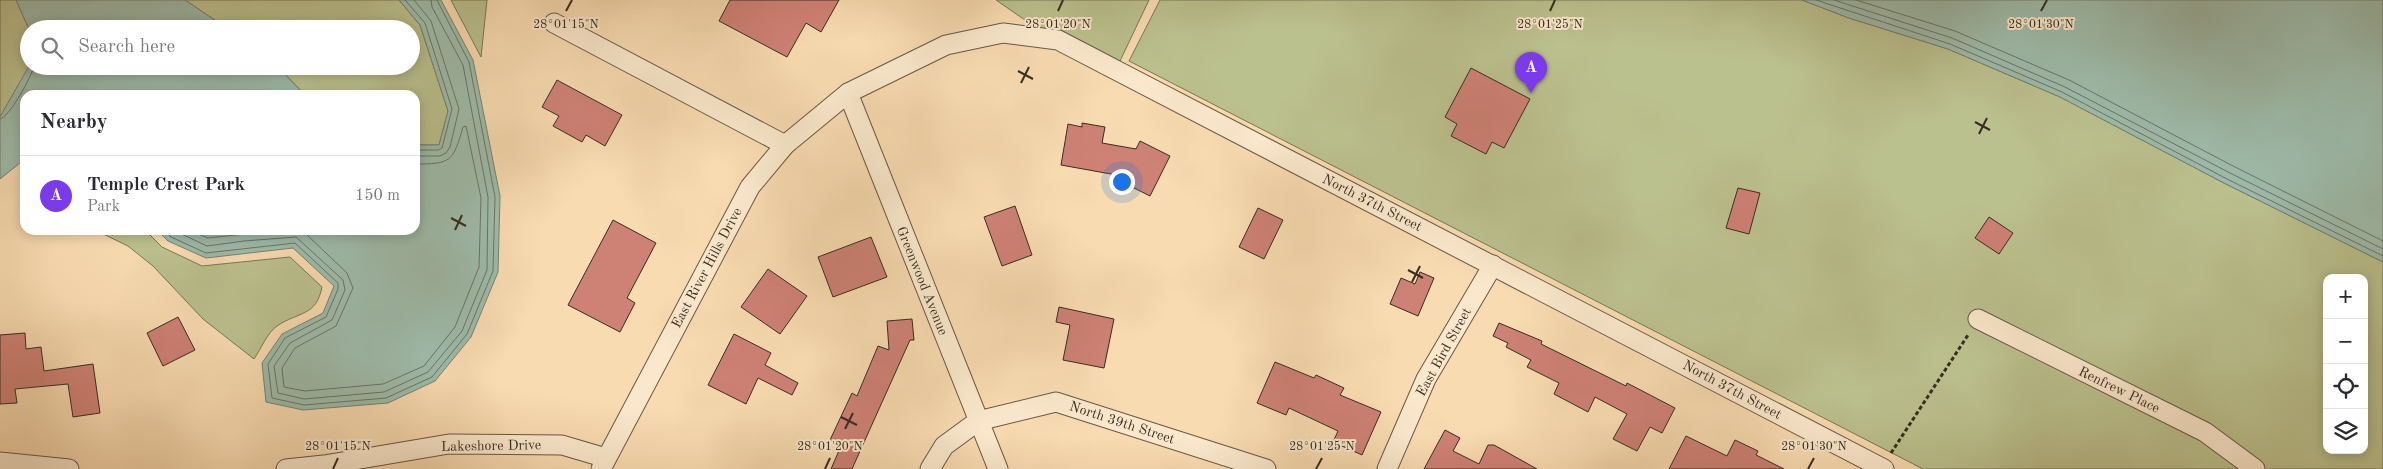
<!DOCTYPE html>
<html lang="en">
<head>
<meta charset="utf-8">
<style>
	body { margin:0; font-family:"Old Standard TT",serif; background:#f7f7f7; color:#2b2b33 }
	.controls { position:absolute; right:15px; bottom:15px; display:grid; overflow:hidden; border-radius:10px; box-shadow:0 2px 12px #0003 }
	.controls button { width:45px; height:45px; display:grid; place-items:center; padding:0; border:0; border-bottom:1px solid #e1e1e2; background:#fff; color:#2b2b33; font:25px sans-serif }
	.you { position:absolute; left:1121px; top:181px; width:18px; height:18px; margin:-12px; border:4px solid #fff; border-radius:50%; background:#1a73e8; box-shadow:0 0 0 8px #1a73e833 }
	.badge { display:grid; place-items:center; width:32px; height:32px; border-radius:50%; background:#7c3aed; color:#fff; font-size:16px; font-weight:700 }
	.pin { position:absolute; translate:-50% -41px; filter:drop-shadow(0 1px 2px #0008) }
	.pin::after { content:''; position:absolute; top:26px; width:18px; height:15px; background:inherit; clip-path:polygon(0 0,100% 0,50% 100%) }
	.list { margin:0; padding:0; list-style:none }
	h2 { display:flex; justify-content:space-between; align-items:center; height:65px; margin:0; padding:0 20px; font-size:21px }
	h2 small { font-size:16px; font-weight:400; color:#7c7c81 }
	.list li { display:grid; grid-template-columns:32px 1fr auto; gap:15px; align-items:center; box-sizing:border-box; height:80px; padding:0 20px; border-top:1px solid #e1e1e2 }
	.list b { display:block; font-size:19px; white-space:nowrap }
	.list p { margin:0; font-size:16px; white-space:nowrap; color:#7c7c81 }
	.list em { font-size:16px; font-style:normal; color:#7c7c81 }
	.icon { flex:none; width:28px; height:28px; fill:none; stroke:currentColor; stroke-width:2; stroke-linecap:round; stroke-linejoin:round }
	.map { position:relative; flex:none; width:2383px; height:469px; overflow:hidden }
	.search { position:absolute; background:#fff; box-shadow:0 2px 12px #0003; left:20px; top:20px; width:400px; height:55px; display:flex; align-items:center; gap:12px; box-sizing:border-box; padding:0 18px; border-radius:28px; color:#7c7c81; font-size:19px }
	.panel { position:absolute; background:#fff; box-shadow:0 2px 12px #0003; left:20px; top:90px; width:400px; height:145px; border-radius:15px }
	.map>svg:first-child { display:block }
	.green { fill:#bbc18e; stroke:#797758; fill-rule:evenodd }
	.water { fill:#9ebbaa; stroke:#758273 }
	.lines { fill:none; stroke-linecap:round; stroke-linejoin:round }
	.shore { stroke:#6a7466; stroke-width:1 }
	.building { fill:#ce8175; stroke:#372d21 }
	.minor-casing { stroke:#685845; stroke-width:21 }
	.path { stroke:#372d21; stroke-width:3; stroke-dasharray:4 2.5; stroke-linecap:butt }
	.minor { stroke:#fbe8cc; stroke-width:19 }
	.ticks { fill:none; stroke:#372d21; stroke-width:2 }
	.labels { text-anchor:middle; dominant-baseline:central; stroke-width:4; stroke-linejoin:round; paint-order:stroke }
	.street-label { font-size:14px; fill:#372d21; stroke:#fbe8cc }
	.ticks-label { font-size:12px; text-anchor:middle; fill:#372d21; stroke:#fbe8cc; stroke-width:4; stroke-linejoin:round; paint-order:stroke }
</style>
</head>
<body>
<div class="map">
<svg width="2383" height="469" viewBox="0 0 2383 469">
	<rect width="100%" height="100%" fill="#f9dbb1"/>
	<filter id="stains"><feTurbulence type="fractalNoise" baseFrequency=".004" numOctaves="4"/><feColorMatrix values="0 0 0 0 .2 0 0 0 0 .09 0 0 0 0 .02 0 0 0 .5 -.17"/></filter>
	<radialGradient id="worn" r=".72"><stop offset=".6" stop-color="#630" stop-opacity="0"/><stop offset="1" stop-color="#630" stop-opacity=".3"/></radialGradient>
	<g class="green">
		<polygon points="0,0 16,0 29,29 29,67 0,117"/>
		<polygon points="185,0 399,0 420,25 448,111 439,145 415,145 415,95 305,95 277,66 411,66 411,29 228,29"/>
		<polygon points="451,0 487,0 481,57"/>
		<polygon points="996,0 1149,0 1120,61 1063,31 1035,27"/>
		<path d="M1160 0H1802L1849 18 1948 49 2060 97 2224 183 2383 262V469H1923L1129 61ZM2327 278H2364V450H2327Z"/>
		<path d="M95 230H145L162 247 202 266 290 257 322 287C316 317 299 311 277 326 267 333 261 349 254 359L203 319 153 266 128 246Z"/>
	</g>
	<g class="water">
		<polygon points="16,0 185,0 228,29 29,29"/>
		<polygon points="399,0 441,0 473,60 500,196 498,272 471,337 435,381 388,403 303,410 266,402 262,363 282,334 323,313 334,286 293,248 206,258 168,241 157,230 415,230 415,145 439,145 448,111 420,25"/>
		<polygon points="1802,0 2383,0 2383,262 2224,183 2060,97 1948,49 1849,18"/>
		<polygon points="29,66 277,66 305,95 25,95 25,159 0,179 0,117"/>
	</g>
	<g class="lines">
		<g class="shore">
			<polyline points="405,0 425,23 452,109 442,148 438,150 415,150"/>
			<polyline points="414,0 431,21 459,109 450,147 446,153 440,156 415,156"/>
			<polyline points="1816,0 1950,44 2062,92 2227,179 2383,256"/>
			<polyline points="1834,0 1952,38 2065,87 2230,173 2383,249"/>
			<polyline points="1856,0 1955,31 2069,80 2233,166 2383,241"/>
			<path d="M0 119C9 118 32 76 34 66"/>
			<polyline points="164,230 171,237 206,253 295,243 338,283 338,289 326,317 285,338 268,364 272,398 304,405 386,398 432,377 467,334 493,271 495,197 469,62 437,0"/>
			<polyline points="173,230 207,246 244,241 296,237 343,280 345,290 332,320 290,343 274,366 278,393 304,399 384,392 428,372 462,331 487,270 488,197 463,65 432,7 431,0"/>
			<polyline points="189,230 208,238 282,230"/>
			<path d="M298 230 306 234 347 273 353 288 336 326 295 348 282 368 284 387 305 391 383 384 424 366 455 327 479 267 481 198 466 126 463 127C453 162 451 164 415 164"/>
		</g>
	</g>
	<g class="building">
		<polygon points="730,0 839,0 821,32 806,23 787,57 719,21"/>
		<polygon points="1471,68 1530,99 1504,148 1492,142 1486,154 1451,136 1457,124 1445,117"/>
		<polygon points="557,80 622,115 605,146 586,135 582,142 553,126 559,116 542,107"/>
		<polygon points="1082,123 1105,127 1102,143 1136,149 1140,141 1170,156 1150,196 1120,181 1122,176 1061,165 1068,124 1082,127"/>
		<polygon points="1738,188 1760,193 1749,234 1726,228"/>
		<polygon points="1015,206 1032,255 1002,266 984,217"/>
		<polygon points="1258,208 1283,220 1264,259 1239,247"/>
		<polygon points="1989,217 2013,233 1999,254 1975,238"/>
		<polygon points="613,220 656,243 627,298 635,303 620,332 568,305"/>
		<polygon points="871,237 887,277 833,297 818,257"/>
		<polygon points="768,269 807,296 780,334 741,307"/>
		<polygon points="1420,272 1434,278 1418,316 1390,304 1401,278 1415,284"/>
		<polygon points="1059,307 1114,319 1104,368 1063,360 1070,325 1056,322"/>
		<polygon points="178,317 195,350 163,366 147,333"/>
		<polygon points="912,319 914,340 910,340 852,469 831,469 841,446 830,440 852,393 857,396 878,346 889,350 887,321"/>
		<polygon points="1499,323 1542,341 1541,344 1626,386 1627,383 1675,408 1662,433 1650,427 1637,451 1613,439 1627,414 1595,397 1588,412 1554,394 1559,383 1527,367 1531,360 1506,347 1508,343 1493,336"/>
		<polygon points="25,333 26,349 41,347 44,371 93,364 100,413 73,417 68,384 15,389 17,403 0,404 0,335"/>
		<polygon points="734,334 771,353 765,365 798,383 792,395 758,378 746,404 708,385"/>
		<polygon points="1275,362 1314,378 1316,375 1344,388 1340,395 1381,412 1362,455 1333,442 1338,431 1289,408 1286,415 1257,403"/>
		<polygon points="1445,430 1460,438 1453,451 1479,464 1488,445 1494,445 1537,469 1424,469"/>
		<polygon points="1686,436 1727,456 1735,440 1758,451 1756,455 1784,469 1669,469"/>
	</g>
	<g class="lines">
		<defs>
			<g id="minor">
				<polyline points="554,23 785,145"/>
				<polyline points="848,93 998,469"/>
				<polyline points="1978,319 2205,432 2255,469"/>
				<polyline points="0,462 69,469"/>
				<polyline points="286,469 324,465 449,444 562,445 606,458"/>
				<polyline points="601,469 750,187 785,145 848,93 946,45 1003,33 1058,40 1884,469"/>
				<polyline points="930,469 944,446 978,421 1056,402 1266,469"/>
				<polyline points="1387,469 1426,379 1493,265"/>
			</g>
		</defs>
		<use href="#minor" class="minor-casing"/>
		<polyline class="path" points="1891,453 1968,335"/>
		<use href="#minor" class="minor"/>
	</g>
	<path class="ticks" d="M566 11 572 0M1058 11 1063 0M1550 11 1555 0M2041 11 2047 0M1018 71 1033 79M1021 83 1029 67M1975 122 1990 130M1979 134 1987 118M451 218 466 226M455 230 462 215M1408 270 1423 278M1412 282 1420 266M841 417 857 425M845 429 853 413M333 469 338 458M825 469 830 458M1316 469 1322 458M1808 469 1814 458"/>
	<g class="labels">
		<g class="street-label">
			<text transform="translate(1372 203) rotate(27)">North 37th Street</text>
			<text transform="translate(707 268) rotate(-62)">East River Hills Drive</text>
			<text transform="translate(922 281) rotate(68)">Greenwood Avenue</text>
			<text transform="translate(1444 352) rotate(-61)">East Bird Street</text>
			<text transform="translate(1732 390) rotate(28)">North 37th Street</text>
			<text transform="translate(2119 390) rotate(26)">Renfrew Place</text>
			<text transform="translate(1122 423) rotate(18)">North 39th Street</text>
			<text transform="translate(491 446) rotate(-1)">Lakeshore Drive</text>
		</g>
	</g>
	<g class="ticks-label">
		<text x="566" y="28">28°01'15"N</text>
		<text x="1058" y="28">28°01'20"N</text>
		<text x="1550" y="28">28°01'25"N</text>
		<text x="2041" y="28">28°01'30"N</text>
		<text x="338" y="450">28°01'15"N</text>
		<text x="830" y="450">28°01'20"N</text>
		<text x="1322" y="450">28°01'25"N</text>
		<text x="1814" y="450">28°01'30"N</text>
	</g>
	<rect width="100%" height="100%" filter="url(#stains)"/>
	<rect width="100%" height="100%" fill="url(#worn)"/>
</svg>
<div class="controls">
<button>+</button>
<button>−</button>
<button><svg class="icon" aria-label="locate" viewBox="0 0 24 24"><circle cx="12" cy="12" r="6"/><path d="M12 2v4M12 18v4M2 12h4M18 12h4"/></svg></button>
<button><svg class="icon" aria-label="layers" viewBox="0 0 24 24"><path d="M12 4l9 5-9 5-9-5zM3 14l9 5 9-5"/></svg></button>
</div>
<div class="you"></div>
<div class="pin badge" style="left:1531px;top:93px">A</div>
<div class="search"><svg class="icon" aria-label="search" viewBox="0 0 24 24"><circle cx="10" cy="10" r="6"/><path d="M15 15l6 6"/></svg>Search here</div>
<section class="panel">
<h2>Nearby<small></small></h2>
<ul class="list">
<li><span class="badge">A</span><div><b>Temple Crest Park</b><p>Park</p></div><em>150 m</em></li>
</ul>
</section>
</div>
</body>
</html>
